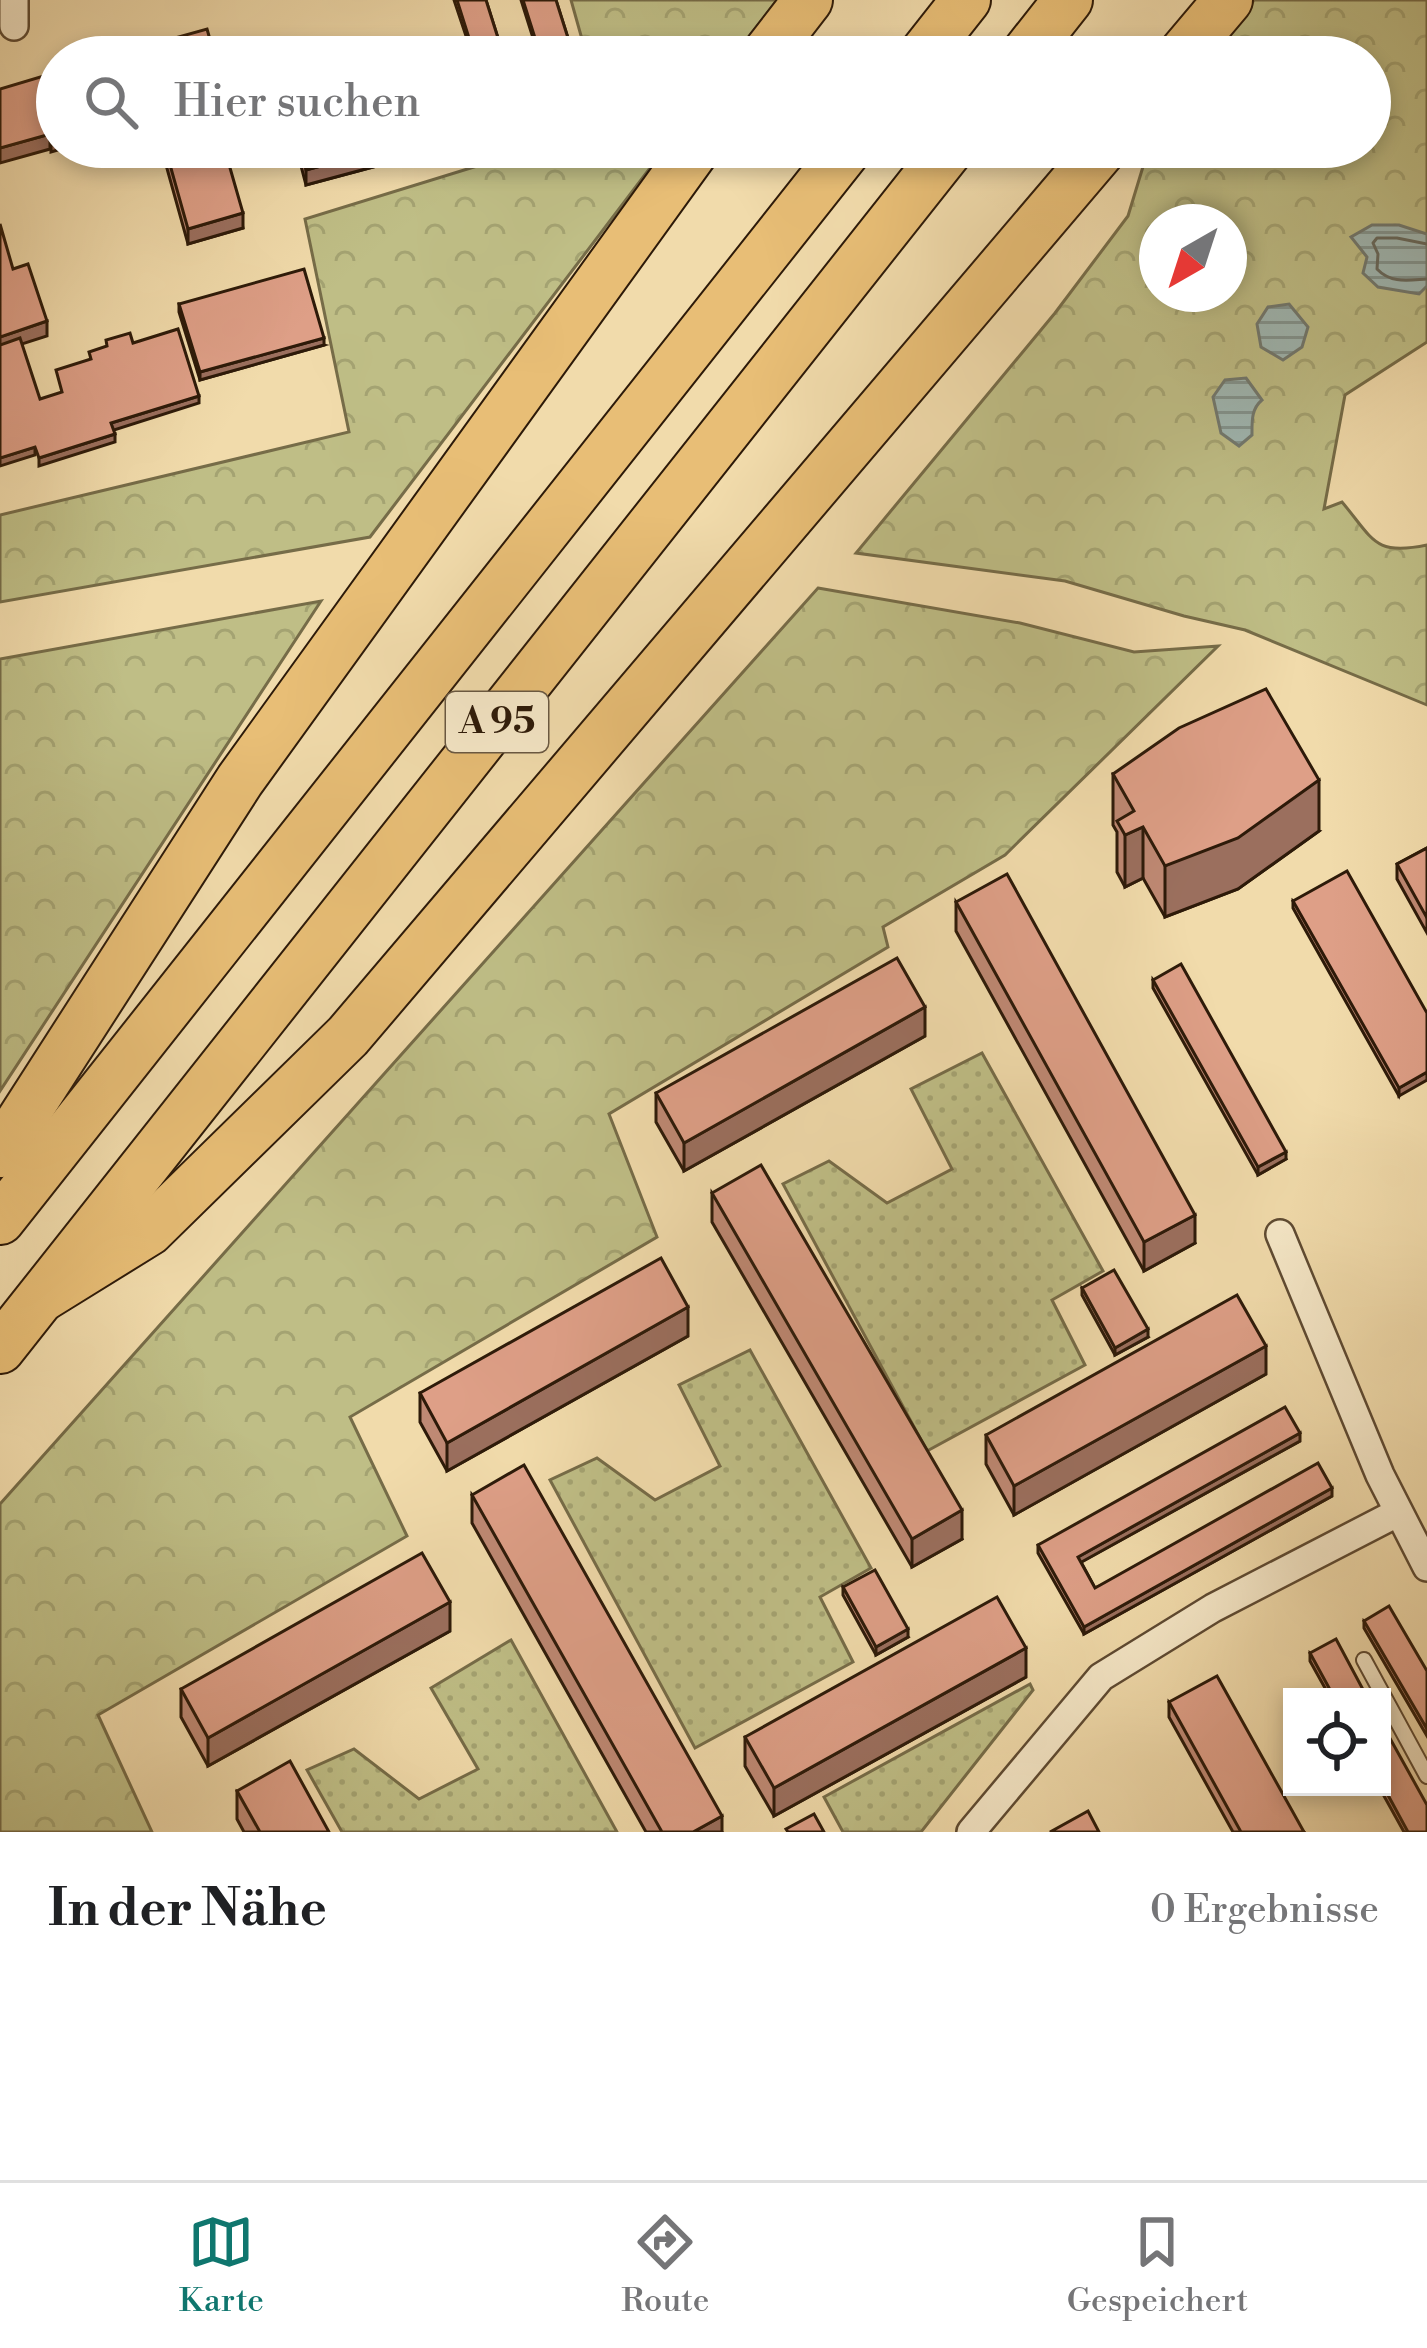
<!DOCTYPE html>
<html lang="de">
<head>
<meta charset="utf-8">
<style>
	body { margin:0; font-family:"Libre Bodoni",serif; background:#f6f6f6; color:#202124 }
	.controls { position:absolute; right:36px; bottom:36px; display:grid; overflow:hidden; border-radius:0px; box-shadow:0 6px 18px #0003 }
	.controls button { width:108px; height:108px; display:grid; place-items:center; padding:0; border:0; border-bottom:3px solid #e0e0e0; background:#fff; color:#202124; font:60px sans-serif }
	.compass { position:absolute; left:1139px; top:204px; width:108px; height:108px; border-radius:50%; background:#fff; box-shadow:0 6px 18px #0003; rotate:219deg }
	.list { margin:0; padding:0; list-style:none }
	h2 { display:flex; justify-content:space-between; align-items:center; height:156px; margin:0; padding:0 48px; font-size:51px }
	h2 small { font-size:39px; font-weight:400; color:#757577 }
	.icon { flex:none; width:66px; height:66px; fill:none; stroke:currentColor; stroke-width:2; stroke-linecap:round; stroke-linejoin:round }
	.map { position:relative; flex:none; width:1427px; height:1832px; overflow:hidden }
	.search { position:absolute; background:#fff; box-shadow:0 6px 18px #0003; left:36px; right:36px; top:36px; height:132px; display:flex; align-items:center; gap:30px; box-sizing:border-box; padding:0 42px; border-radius:66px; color:#757577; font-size:45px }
	.sheet { height:348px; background:#fff }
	nav { display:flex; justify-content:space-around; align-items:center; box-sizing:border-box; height:168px; border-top:3px solid #e0e0e0; background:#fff; font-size:33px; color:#757577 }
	nav a { display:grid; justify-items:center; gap:6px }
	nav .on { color:#0f766e }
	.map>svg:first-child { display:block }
	.grass { fill:url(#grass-dots); stroke:#766c48; stroke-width:3 }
	.forest { fill:url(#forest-crowns); stroke:#766c48; stroke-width:3; fill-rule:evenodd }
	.water { fill:url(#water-rules); stroke:#717970; stroke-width:3 }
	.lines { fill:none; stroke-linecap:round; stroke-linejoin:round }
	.shore { stroke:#66695e; stroke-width:3 }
	.lane-casing { stroke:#5e4a32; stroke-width:18 }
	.street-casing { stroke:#5e4a32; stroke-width:32 }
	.highway-casing { stroke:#2d1a09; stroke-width:52 }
	.lane { stroke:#f6e8c8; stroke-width:14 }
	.street { stroke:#f6e8c8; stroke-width:27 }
	.highway { stroke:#e8be76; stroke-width:48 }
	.wall { fill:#bf8974; stroke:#2d1a09; stroke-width:3 }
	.shaded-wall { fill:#9b6f5e; stroke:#2d1a09; stroke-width:3 }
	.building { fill:#de9f87; stroke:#2d1a09; stroke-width:3 }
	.labels { text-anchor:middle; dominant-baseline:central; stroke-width:9; stroke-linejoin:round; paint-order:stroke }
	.shield { fill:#f6e8c8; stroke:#695842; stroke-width:3 }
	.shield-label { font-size:36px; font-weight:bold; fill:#2d1a09 }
</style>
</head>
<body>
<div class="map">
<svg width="1427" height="1832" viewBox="0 0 1427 1832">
	<defs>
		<pattern id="grass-dots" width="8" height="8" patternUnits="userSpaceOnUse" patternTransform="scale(3)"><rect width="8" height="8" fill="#bfbe86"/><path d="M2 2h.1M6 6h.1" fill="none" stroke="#a4a372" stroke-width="1.8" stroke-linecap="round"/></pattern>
		<pattern id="forest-crowns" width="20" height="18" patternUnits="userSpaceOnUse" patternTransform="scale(3)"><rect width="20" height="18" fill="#bfbe86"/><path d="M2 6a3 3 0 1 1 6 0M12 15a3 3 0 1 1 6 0" fill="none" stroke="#a4a372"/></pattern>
		<pattern id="water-rules" width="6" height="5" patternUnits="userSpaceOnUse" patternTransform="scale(3)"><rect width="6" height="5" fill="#9fb8b4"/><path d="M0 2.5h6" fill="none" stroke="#829591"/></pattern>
	</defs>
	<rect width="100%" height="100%" fill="#f1dbab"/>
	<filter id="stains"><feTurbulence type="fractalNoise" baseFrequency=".00167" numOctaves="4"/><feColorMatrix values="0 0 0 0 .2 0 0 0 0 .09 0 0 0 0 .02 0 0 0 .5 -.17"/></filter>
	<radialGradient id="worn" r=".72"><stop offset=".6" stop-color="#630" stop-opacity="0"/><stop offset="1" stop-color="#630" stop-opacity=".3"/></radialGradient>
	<g class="grass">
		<polygon points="982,1053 1103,1271 1052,1300 1085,1365 927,1451 783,1184 829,1161 887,1203 952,1169 911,1089"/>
		<polygon points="750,1350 871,1568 820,1597 853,1662 695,1748 550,1480 597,1458 655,1500 720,1466 679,1385"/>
		<polygon points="511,1640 617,1832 342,1832 307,1770 354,1749 419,1799 478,1769 431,1688"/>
		<polygon points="1030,1684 1033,1690 921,1832 843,1832 824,1797"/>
	</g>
	<g class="forest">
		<polygon points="571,0 777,0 734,57 587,57"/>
		<path d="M1254 0H1427V342L1345 395 1324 509 1342 502C1374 540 1374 556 1427 545V705L1245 630 1184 616 1065 581 856 553 1055 313 1128 216 1149 147H1370V57H1212ZM1157 222H1229V294H1157Z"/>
		<polygon points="539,147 666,147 370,537 0,602 0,515 349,432 305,219"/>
		<polygon points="818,588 1020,623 1134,652 1218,646 1005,855 883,927 888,947 609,1114 657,1237 350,1417 407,1536 98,1715 152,1832 0,1832 0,1504"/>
		<polygon points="321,601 0,1091 0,659"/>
	</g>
	<g class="water">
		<polygon points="1372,225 1399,225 1427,234 1427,286 1419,294 1378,287 1363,273 1367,257 1351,237"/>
		<polygon points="1289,304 1308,327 1302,347 1283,360 1261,347 1257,324 1268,307"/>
		<path d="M1246 378 1262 400C1251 409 1252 422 1252 435L1239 446 1221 433 1213 397 1225 380Z"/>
	</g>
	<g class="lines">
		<path class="shore" d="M1427 244 1397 238H1377L1373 243 1378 254 1377 269C1391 284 1409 280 1427 279"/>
		<defs>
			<polyline id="lane" points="1364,1660 1427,1776"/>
			<g id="street">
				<polyline points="14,0 14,26"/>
				<polyline points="1280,1234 1380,1475 1427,1567"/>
				<polyline points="971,1832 1101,1677 1213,1608 1397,1513"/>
			</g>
			<g id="highway">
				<polyline points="764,57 808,0"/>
				<polyline points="921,57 966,0"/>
				<polyline points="1023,57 1068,0"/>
				<polyline points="1180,57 1228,0"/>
				<polyline points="0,1153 240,780 697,147"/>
				<polyline points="0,1220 849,147"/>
				<polyline points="44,1296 149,1231 348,1036 1104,147"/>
				<polyline points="0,1349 951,147"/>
			</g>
		</defs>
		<use href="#lane" class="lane-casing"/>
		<use href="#street" class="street-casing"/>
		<use href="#highway" class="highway-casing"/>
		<use href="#lane" class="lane"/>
		<use href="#street" class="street"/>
		<use href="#highway" class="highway"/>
	</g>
	<g class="wall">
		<polygon points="454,0 486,0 504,57 473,57"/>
		<polygon points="521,0 556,0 574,57 539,57"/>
		<polygon points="161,147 224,147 243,228 188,244"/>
		<polygon points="296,147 427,147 399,154 399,160 306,185"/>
		<polygon points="179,304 324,345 200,380 179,312"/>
		<polygon points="1113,774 1319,831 1238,889 1165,917 1143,878 1125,887 1117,872 1117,832 1113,825"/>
		<polygon points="1427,848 1427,933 1397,879 1397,864"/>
		<polygon points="1293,901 1427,1013 1399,1096 1293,908"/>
		<polygon points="956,902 1195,1243 1144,1271 956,931"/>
		<polygon points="1153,980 1286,1159 1258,1175 1153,988"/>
		<polygon points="925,1036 684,1171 656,1122 656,1093"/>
		<polygon points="712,1193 962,1539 912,1567 712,1222"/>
		<polygon points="1082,1288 1148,1337 1115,1355 1082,1295"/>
		<polygon points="688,1336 447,1471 420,1422 420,1393"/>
		<polygon points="1266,1374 1014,1515 986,1464 986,1435"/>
		<polygon points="1300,1441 1081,1562 1095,1588 1332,1496 1084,1634 1038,1553 1038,1545"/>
		<polygon points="472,1495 722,1832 646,1832 472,1523"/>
		<polygon points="843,1587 908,1637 876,1655 843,1595"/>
		<polygon points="1364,1621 1427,1671 1427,1736 1364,1628"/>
		<polygon points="450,1631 208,1766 181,1717 181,1689"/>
		<polygon points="1310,1653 1367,1697 1330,1697 1310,1661"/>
		<polygon points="1026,1677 774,1816 745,1766 745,1737"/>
		<polygon points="1169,1702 1304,1832 1233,1832 1169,1717"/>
		<polygon points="1382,1724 1427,1832 1404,1832 1379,1787 1382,1787"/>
		<polygon points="237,1791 329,1832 244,1832 237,1819"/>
	</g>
	<g class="shaded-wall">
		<polygon points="50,134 50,149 0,163 0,148"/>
		<polygon points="57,135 57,147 68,147 51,152 51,137"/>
		<polygon points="392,147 427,147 399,154 399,160 306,185 306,170"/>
		<polygon points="243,213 243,228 188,244 188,229"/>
		<polygon points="47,321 47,336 0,351 0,337"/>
		<polygon points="324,338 324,345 200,380 200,372"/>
		<polygon points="199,396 199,403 111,431 111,423"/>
		<polygon points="115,434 115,442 39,466 39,458"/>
		<polygon points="35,447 35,455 0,466 0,458"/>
		<polygon points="1319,780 1319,831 1238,889 1165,917 1165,866"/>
		<polygon points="1143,827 1143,878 1125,887 1125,835"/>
		<polygon points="925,1007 925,1036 684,1171 684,1143"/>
		<polygon points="1427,1072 1427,1080 1399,1096 1399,1088"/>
		<polygon points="1286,1152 1286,1159 1258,1175 1258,1167"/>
		<polygon points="1195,1215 1195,1243 1144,1271 1144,1242"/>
		<polygon points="688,1307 688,1336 447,1471 447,1443"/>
		<polygon points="1148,1329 1148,1337 1115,1355 1115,1348"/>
		<polygon points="1266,1346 1266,1374 1014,1515 1014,1486"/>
		<polygon points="1300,1433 1300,1441 1078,1564 1078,1557"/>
		<polygon points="1332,1488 1332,1496 1084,1634 1084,1627"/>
		<polygon points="962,1510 962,1539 912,1567 912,1539"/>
		<polygon points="450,1602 450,1631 208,1766 208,1738"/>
		<polygon points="908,1629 908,1637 876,1655 876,1647"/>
		<polygon points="1026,1648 1026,1677 774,1816 774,1788"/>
		<polygon points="722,1816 722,1832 693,1832"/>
	</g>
	<g class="building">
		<polygon points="457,0 486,0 504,57 475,57"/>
		<polygon points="523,0 556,0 574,57 541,57"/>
		<polygon points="207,29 215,57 149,57 146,46"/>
		<polygon points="57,72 57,135 51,137 50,134 0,148 0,89"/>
		<polygon points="165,147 224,147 243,213 188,229"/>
		<polygon points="300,147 392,147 306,170"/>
		<polygon points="0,224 13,269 28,264 47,321 0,337"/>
		<polygon points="304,269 324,338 200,372 179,304"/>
		<polygon points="178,329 199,396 111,423 115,434 39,458 35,447 0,458 0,345 20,338 40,399 62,392 56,370 91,359 89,352 107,346 106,340 130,333 133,343"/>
		<polygon points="1266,689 1319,780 1238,838 1165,866 1143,827 1125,835 1117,821 1134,811 1113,774 1179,728"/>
		<polygon points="1427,848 1427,918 1397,864"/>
		<polygon points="1347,871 1427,1013 1427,1072 1399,1088 1293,901"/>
		<polygon points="1007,874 1195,1215 1144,1242 956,902"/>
		<polygon points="897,958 925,1007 684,1143 656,1093"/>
		<polygon points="1181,964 1286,1152 1258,1167 1153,980"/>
		<polygon points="761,1165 962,1510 912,1539 712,1193"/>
		<polygon points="661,1258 688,1307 447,1443 420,1393"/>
		<polygon points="1114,1270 1148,1329 1115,1348 1082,1288"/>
		<polygon points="1237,1295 1266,1346 1014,1486 986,1435"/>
		<polygon points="1285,1407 1300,1433 1078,1557 1095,1588 1318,1463 1332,1488 1084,1627 1038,1545"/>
		<polygon points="524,1465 722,1816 693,1832 662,1832 472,1495"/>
		<polygon points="422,1553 450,1602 208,1738 181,1689"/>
		<polygon points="875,1570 908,1629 876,1647 843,1587"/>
		<polygon points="997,1597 1026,1648 774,1788 745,1737"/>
		<polygon points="1389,1606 1427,1671 1427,1729 1364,1621"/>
		<polygon points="1336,1639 1367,1697 1334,1697 1310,1653"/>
		<polygon points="1217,1676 1304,1832 1241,1832 1169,1702"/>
		<polygon points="1382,1724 1427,1805 1427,1832 1408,1832 1382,1784"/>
		<polygon points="290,1761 329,1832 260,1832 237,1791"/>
		<polygon points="1088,1811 1099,1832 1050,1832"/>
		<polygon points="814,1814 824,1832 788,1832 786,1829"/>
	</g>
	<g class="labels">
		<rect class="shield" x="446" y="692" width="102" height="60" rx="9"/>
		<g class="shield-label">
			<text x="497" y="722">A 95</text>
		</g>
	</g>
	<rect width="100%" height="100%" filter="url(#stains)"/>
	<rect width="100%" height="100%" fill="url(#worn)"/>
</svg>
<div class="controls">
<button><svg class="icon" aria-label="locate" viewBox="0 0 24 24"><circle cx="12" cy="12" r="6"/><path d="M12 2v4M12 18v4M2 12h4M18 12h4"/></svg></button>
</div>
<svg class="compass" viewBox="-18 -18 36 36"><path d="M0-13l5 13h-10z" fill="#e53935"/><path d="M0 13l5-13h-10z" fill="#757577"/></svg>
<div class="search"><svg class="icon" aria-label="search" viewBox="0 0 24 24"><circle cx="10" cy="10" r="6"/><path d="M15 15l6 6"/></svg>Hier suchen</div>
</div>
<section class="sheet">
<h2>In der Nähe<small>0 Ergebnisse</small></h2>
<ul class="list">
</ul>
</section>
<nav>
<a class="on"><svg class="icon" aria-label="map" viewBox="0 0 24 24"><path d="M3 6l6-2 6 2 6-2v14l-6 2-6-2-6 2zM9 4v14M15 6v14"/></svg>Karte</a>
<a><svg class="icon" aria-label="directions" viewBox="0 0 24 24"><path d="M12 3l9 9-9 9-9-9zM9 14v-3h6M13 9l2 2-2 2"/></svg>Route</a>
<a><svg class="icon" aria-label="saved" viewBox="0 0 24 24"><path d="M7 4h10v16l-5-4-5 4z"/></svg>Gespeichert</a>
</nav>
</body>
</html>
